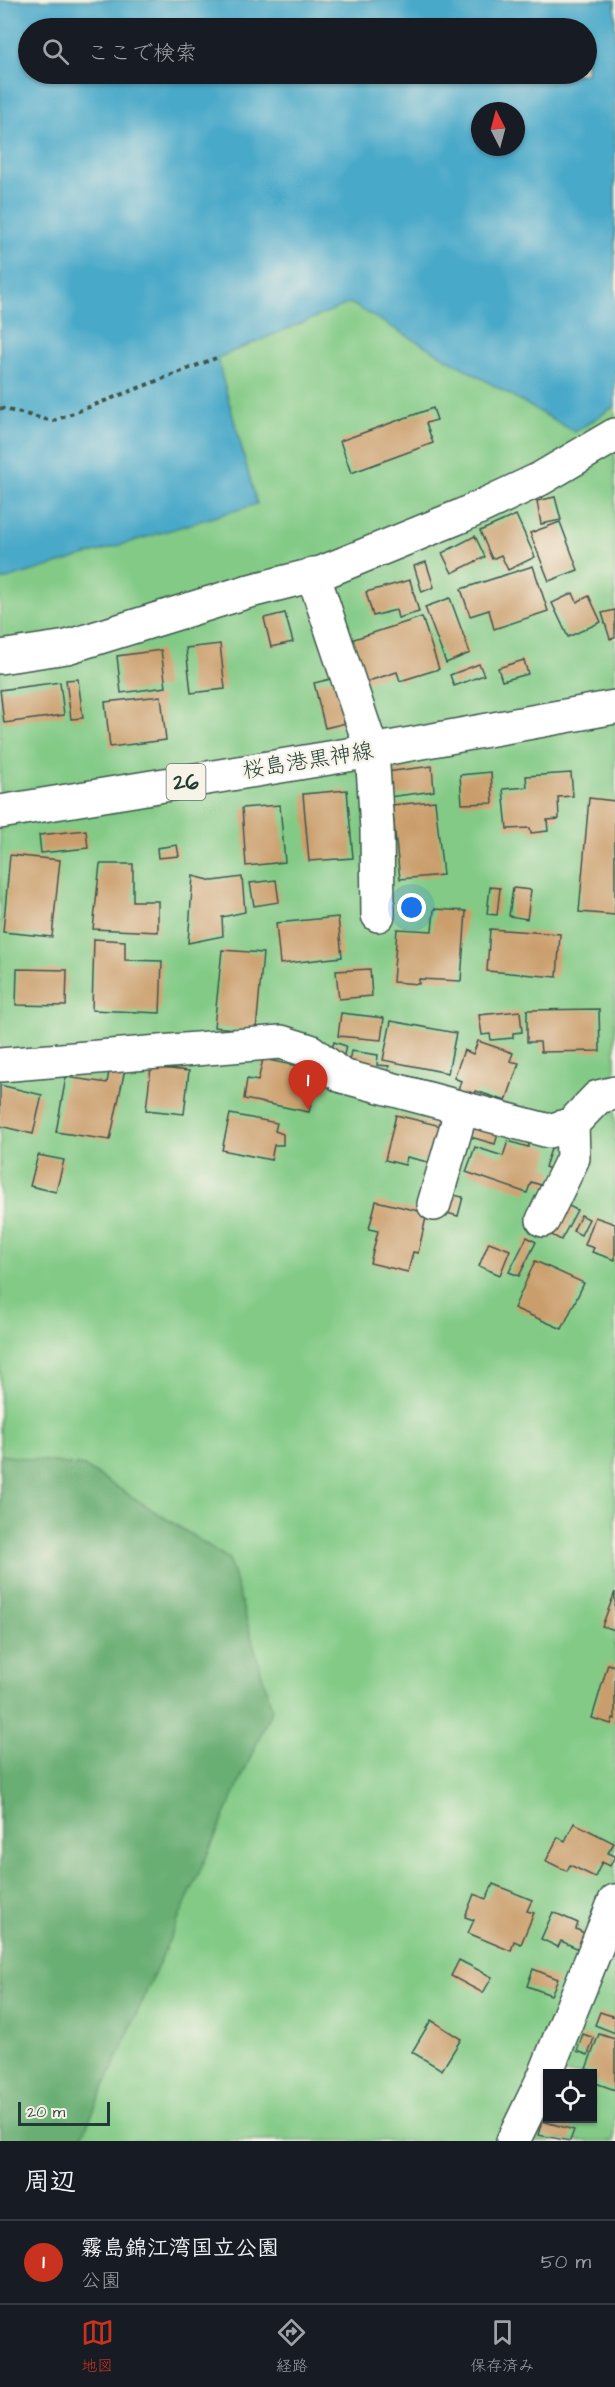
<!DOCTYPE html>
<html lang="ja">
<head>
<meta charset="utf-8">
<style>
	body { margin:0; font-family:"Architects Daughter","Klee One",sans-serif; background:#242831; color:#f1f3f6 }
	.controls { position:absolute; right:18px; bottom:18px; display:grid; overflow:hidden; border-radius:0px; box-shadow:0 2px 4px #0004 }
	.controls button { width:54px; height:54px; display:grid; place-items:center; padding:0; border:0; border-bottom:2px solid #363941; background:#171b24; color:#f1f3f6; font:30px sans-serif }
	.compass { position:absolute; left:471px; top:102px; width:54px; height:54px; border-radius:50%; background:#171b24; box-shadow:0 2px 4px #0004; rotate:354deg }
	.scale { position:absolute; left:18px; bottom:15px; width:92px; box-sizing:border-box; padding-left:6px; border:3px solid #1f3d34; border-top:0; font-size:16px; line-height:21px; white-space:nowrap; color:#1f3d34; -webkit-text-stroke:4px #f7f3e8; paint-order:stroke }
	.you { position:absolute; left:412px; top:908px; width:21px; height:21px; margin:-15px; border:4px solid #fff; border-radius:50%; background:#1a73e8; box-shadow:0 0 0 9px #1a73e833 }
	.badge { display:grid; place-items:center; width:39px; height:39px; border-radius:50%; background:#c8321e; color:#fff; font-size:20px; font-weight:700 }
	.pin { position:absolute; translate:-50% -50px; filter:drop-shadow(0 2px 3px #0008) }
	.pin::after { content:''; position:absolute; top:32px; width:21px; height:18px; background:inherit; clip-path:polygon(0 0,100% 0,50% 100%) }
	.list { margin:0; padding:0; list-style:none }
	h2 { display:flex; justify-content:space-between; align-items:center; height:78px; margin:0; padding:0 24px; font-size:26px }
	h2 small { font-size:20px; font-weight:400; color:#9ea1a6 }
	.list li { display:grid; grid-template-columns:39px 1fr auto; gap:18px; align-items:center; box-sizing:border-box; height:84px; padding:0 24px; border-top:2px solid #363941 }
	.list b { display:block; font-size:22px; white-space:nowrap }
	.list p { margin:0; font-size:20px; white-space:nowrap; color:#9ea1a6 }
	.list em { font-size:20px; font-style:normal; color:#9ea1a6 }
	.icon { flex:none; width:33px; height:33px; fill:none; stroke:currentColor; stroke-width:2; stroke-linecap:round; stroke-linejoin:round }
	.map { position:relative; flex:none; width:615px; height:2141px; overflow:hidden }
	.search { position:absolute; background:#171b24; box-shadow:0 2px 4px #0004; left:18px; right:18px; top:18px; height:66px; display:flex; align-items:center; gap:15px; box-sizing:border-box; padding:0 21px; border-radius:33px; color:#9ea1a6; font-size:22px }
	.sheet { height:162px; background:#171b24 }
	nav { display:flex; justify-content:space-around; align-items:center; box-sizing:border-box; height:84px; border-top:2px solid #363941; background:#171b24; font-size:16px; color:#9ea1a6 }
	nav a { display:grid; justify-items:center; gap:3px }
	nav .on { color:#c8321e }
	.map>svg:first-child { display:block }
	.green { fill:#82ca86; stroke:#50845d; stroke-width:1.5; fill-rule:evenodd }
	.forest { fill:#69ae73; stroke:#447654; stroke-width:1.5 }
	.water { fill:#4aa9c9; stroke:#34737e; stroke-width:1.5; fill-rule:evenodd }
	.building { fill:#ca9e6c }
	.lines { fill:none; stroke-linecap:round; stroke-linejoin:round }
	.minor-casing { stroke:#3e574c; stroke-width:36 }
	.major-casing { stroke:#3e574c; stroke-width:36 }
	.path { stroke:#3e574c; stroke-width:4; stroke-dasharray:4.5 4.5; stroke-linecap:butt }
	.minor { stroke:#fff; stroke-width:33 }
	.major { stroke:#fff; stroke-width:33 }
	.labels { text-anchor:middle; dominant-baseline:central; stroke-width:5; stroke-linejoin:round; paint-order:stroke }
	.shield { fill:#f7f3e8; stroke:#60746a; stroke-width:1.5 }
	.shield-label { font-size:21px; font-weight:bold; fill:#1f3d34 }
	.street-label { font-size:22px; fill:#1f3d34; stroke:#f7f3e8 }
</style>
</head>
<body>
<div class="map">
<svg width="615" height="2141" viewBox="0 0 615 2141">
	<rect width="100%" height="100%" fill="#f7f3e8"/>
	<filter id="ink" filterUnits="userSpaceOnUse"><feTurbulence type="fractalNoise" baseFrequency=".0167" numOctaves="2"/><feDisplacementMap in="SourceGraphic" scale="12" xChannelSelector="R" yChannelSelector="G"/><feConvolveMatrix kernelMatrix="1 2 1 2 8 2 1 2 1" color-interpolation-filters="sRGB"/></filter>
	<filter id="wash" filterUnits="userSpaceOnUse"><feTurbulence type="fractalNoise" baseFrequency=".008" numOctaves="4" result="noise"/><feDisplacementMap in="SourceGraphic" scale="24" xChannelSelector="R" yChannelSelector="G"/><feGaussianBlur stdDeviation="1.35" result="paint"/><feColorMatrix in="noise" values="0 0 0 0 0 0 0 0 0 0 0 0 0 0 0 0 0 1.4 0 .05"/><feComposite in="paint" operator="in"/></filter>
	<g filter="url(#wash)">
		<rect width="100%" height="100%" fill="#f0ead4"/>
		<path class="green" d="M0 0H615V2141H0ZM28 28H586V74H28ZM480 111H516V147H480ZM548 2074H592V2118H548Z"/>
		<polygon class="forest" points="0,1455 84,1466 229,1559 272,1709 80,2141 0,2141"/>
		<path class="water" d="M0 0H615V406L575 432 350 303 217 358 257 504 0 581ZM28 28H586V74H28ZM480 111H516V147H480Z"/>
		<g id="blocks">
			<g class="building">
				<polygon points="433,408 437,420 426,423 433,443 351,473 340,441"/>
				<polygon points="555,497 561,520 541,524 537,501"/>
				<polygon points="516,515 535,557 508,570 501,555 492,559 480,531"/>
				<polygon points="560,522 578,570 549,581 530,533"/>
				<polygon points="475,536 485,557 452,573 442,553"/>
				<polygon points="426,562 434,587 422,592 414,566"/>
				<polygon points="533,566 548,611 494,629 489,610 470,616 461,589"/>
				<polygon points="410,580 419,612 398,618 396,610 373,616 366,592"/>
				<polygon points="573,593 577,602 589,596 601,622 568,637 552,603"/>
				<polygon points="450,598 470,653 446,663 425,607"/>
				<polygon points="615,610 615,638 610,639 602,613"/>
				<polygon points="285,613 293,642 271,647 264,618"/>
				<polygon points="422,617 439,669 400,681 397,672 365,682 351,640"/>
				<polygon points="220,644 225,689 191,693 186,648"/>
				<polygon points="161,650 166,687 121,693 117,656"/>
				<polygon points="524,660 528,674 502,681 498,668"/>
				<polygon points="479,664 484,675 454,686 450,675"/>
				<polygon points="335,678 346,723 325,728 314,683"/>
				<polygon points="78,679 83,718 71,719 66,680"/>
				<polygon points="60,682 64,715 4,723 0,690"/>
				<polygon points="161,696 166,740 110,747 105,702"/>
				<polygon points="432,766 434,791 389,797 386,772"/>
				<polygon points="491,772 493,803 462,804 460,775"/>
				<polygon points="571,773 573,796 558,797 559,819 547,820 548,831 531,833 530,828 507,829 503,789 527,787 526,776"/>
				<polygon points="347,790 353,858 309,861 303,794"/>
				<polygon points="589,798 615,801 615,915 579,912"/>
				<polygon points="435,801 443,875 400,879 392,805"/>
				<polygon points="280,805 285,862 246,866 242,808"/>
				<polygon points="86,830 88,848 41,853 39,835"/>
				<polygon points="177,845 179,856 158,858 157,848"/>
				<polygon points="10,855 60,860 52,937 3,932"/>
				<polygon points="100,864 133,864 133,901 158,901 158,932 93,929"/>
				<polygon points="193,876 213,881 242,877 245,912 222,917 223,936 188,943"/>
				<polygon points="276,880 279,902 254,906 250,883"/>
				<polygon points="490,887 500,888 497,915 487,914"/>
				<polygon points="513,888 531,890 527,919 509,916"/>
				<polygon points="434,909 466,911 461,981 419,979 419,984 393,982 397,929 432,931"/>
				<polygon points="338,917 342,957 280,964 276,923"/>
				<polygon points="490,929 560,934 557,977 487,971"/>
				<polygon points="94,939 125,941 125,960 162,961 160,1013 92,1010"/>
				<polygon points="222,950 263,953 256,1031 214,1027"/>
				<polygon points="17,969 67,970 66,1006 16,1005"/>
				<polygon points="370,969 372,996 339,999 336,971"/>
				<polygon points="599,1009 600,1051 541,1052 540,1042 527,1042 527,1010"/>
				<polygon points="520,1011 522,1032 513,1033 513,1038 491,1040 490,1034 482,1035 479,1015"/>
				<polygon points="341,1013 384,1018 381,1040 338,1036"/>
				<polygon points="391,1021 456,1033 448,1073 383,1060"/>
				<polygon points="478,1041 513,1053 510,1061 519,1063 506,1101 476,1091 473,1101 456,1095 461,1081 454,1078 464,1050 473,1054"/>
				<polygon points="334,1042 346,1046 343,1059 330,1056"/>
				<polygon points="351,1051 378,1055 377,1065 389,1066 387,1076 347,1071"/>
				<polygon points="263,1059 307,1068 304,1088 314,1092 309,1112 244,1099 247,1079 258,1081"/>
				<polygon points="110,1066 125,1069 110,1140 56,1132 66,1077 107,1083"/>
				<polygon points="151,1067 189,1071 184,1114 146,1110"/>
				<polygon points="0,1085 42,1095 33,1134 0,1126"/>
				<polygon points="230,1114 277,1123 275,1131 283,1134 283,1145 274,1145 271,1160 222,1150"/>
				<polygon points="396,1115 445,1127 440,1165 407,1157 405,1165 385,1160"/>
				<polygon points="470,1126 498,1134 495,1144 467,1136"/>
				<polygon points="508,1141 528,1147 530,1141 551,1149 545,1167 553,1170 547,1187 531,1182 527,1193 466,1172 475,1147 503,1156"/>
				<polygon points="38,1155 64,1160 56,1192 30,1186"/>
				<polygon points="448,1194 463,1197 458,1216 443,1212"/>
				<polygon points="557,1200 577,1210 561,1240 542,1230"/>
				<polygon points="376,1201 427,1213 418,1253 413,1252 408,1272 370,1263 378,1231 369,1229"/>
				<polygon points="581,1215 589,1219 581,1235 573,1231"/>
				<polygon points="595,1217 615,1224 615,1260 592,1252 594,1248 585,1245"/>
				<polygon points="527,1237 536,1242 519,1276 509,1272"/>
				<polygon points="489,1242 510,1250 500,1275 479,1266"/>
				<polygon points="535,1261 584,1283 562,1329 514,1308"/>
				<polygon points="615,1592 615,1630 602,1626"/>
				<polygon points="608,1664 615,1666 615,1719 613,1718 611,1724 592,1718"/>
				<polygon points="574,1823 614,1843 608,1853 615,1856 610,1866 602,1862 595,1877 570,1865 567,1871 546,1861 558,1837 565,1841"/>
				<polygon points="493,1884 532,1900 527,1911 534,1913 521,1944 514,1941 511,1951 468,1933 474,1920 465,1917 474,1894 486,1899"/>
				<polygon points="553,1912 578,1923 576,1929 588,1935 581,1950 561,1941 558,1947 541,1939"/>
				<polygon points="459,1960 492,1977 483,1993 451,1976"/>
				<polygon points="533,1969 558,1979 551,1995 527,1986"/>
				<polygon points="600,2012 615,2017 615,2033 595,2025"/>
				<polygon points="431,2020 461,2039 442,2070 412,2052"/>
				<polygon points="583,2034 594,2038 588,2055 577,2051"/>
				<polygon points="599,2034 615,2039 615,2090 593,2082 597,2073 586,2069"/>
				<polygon points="542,2121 574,2130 570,2141 538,2135"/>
			</g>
		</g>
	</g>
	<g filter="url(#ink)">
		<use href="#blocks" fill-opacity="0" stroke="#3e574c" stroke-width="1.5"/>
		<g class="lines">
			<defs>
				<g id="minor">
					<polyline points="313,574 372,751 377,829 378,915"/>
					<polyline points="0,657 67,647 246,592 321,573 461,516 540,479 615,435"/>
					<polyline points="0,1065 281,1042 310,1051 342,1076 549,1131 572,1124 598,1097 615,1093"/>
					<polyline points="434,1204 462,1108"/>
					<polyline points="543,1220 573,1158 572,1124"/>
					<polyline points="513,2141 545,2075 615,1901"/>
				</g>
				<polyline id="major" points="0,812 372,751 615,707"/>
			</defs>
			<use href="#minor" class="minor-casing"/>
			<use href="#major" class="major-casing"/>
			<polyline class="path" points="0,408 53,421 216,358"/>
			<use href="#minor" class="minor"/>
			<use href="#major" class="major"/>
		</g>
	</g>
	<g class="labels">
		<rect class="shield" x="166.5" y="764" width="39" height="36" rx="4.5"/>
		<g class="shield-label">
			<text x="186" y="782">26</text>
		</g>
		<g class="street-label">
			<text transform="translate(308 761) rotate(-9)">桜島港黒神線</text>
		</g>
	</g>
</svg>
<div class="controls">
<button><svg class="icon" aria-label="locate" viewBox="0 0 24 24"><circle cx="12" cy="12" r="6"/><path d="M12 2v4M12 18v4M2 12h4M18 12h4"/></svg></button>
</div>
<svg class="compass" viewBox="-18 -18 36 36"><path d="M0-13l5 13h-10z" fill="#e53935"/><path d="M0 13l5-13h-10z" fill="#9ea1a6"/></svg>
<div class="scale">20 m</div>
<div class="you"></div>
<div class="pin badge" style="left:308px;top:1110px">1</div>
<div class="search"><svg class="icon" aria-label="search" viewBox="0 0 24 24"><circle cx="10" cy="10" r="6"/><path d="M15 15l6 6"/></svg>ここで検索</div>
</div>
<section class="sheet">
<h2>周辺<small></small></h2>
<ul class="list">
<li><span class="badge">1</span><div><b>霧島錦江湾国立公園</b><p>公園</p></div><em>50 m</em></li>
</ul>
</section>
<nav>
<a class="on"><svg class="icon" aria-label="map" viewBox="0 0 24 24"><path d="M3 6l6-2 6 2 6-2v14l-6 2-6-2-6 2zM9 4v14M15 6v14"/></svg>地図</a>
<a><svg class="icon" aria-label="directions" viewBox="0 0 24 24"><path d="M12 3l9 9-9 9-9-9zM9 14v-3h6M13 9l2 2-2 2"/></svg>経路</a>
<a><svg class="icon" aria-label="saved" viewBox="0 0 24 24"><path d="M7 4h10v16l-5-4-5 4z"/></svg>保存済み</a>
</nav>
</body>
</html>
